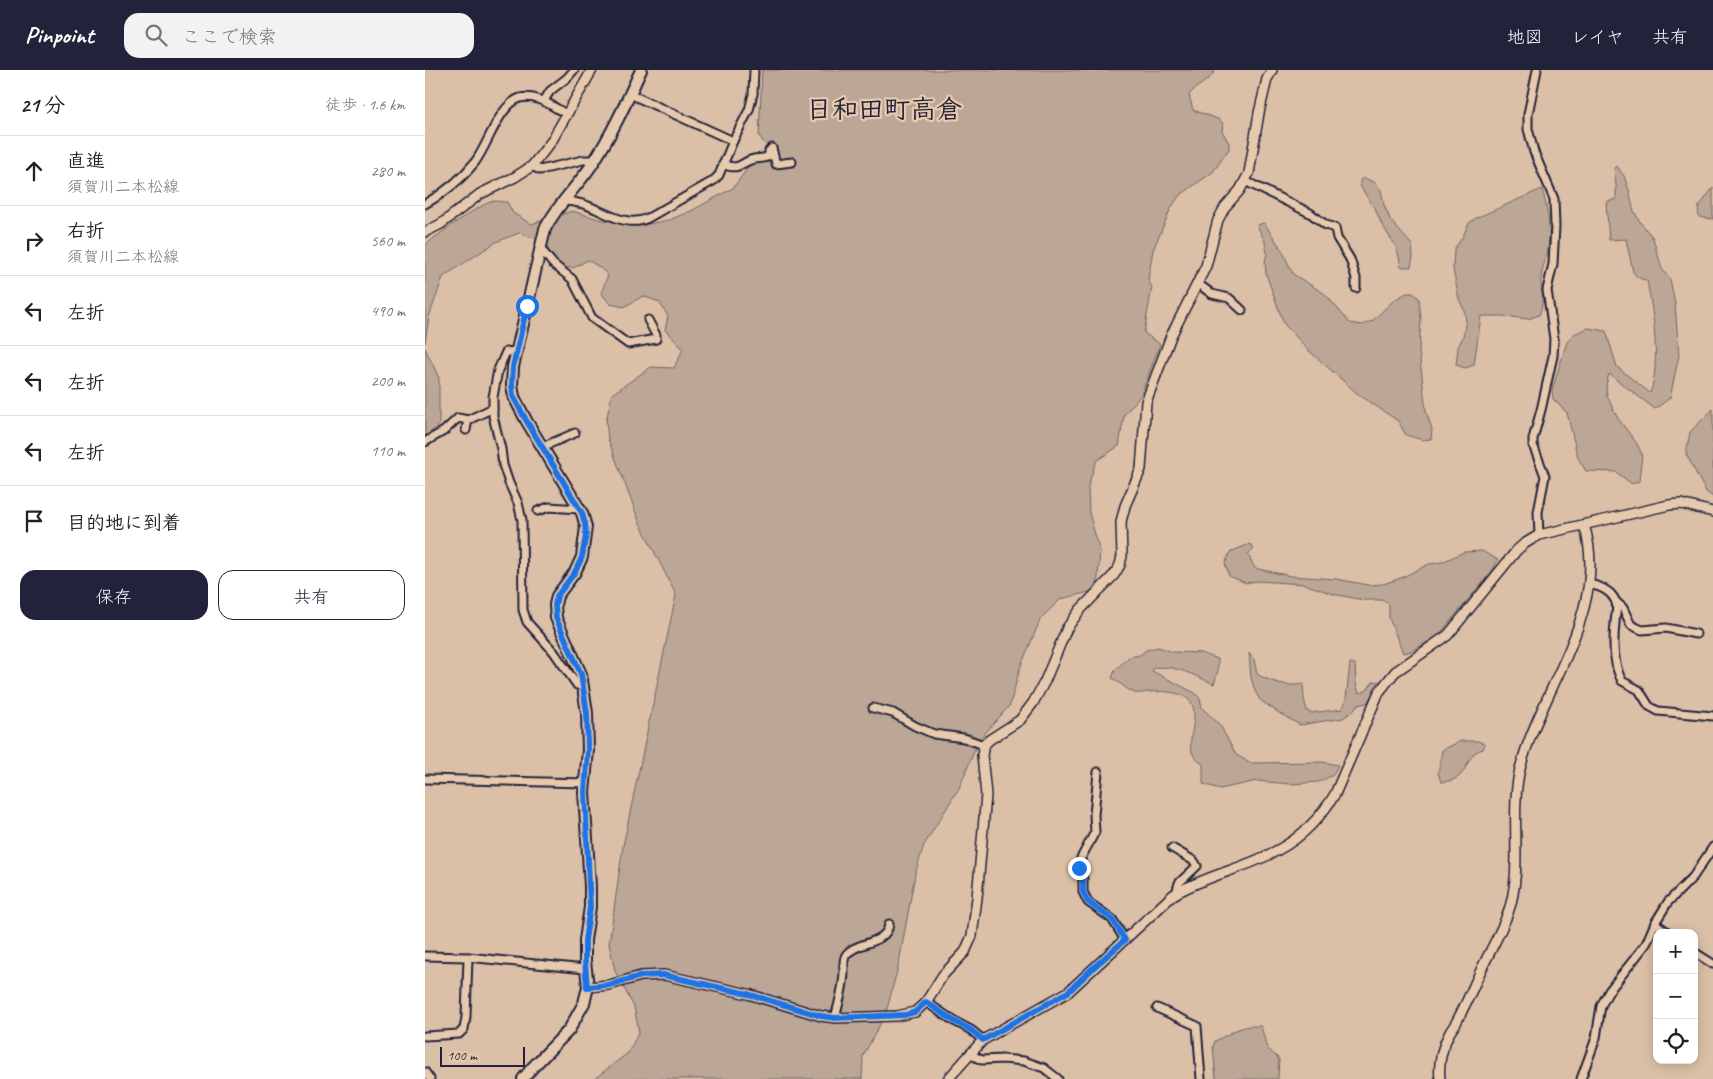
<!DOCTYPE html>
<html lang="ja">
<head>
<meta charset="utf-8">
<style>
	body { margin:0; font-family:Caveat,"Klee One",sans-serif; background:#f2f2f2; color:#222 }
	.controls { position:absolute; right:15px; bottom:15px; display:grid; overflow:hidden; border-radius:10px; box-shadow:0 2px 12px #0003 }
	.controls button { width:45px; height:45px; display:grid; place-items:center; padding:0; border:0; border-bottom:1px solid #e0e0e0; background:#fff; color:#222; font:25px sans-serif }
	.scale { position:absolute; left:15px; bottom:12px; width:85px; box-sizing:border-box; padding-left:5px; border:2px solid #22223b; border-top:0; font-size:14px; line-height:18px; white-space:nowrap; color:#22223b; -webkit-text-stroke:4px #e7caae; paint-order:stroke }
	.stop { position:absolute; width:15px; height:15px; margin:-11px; border:4px solid #1a73e8; border-radius:50%; background:#fff }
	.stop.end { background:#1a73e8; border-color:#fff; box-shadow:0 1px 5px #0008 }
	.list { margin:0; padding:0; list-style:none }
	h2 { display:flex; justify-content:space-between; align-items:center; height:65px; margin:0; padding:0 20px; font-size:21px }
	h2 small { font-size:16px; font-weight:400; color:#767676 }
	.list li { display:grid; grid-template-columns:32px 1fr auto; gap:15px; align-items:center; box-sizing:border-box; height:70px; padding:0 20px; border-top:1px solid #e0e0e0 }
	.list b { display:block; font-size:19px; white-space:nowrap }
	.list p { margin:0; font-size:16px; white-space:nowrap; color:#767676 }
	.list em { font-size:16px; font-style:normal; color:#767676 }
	.actions { display:flex; gap:10px; padding:15px 20px }
	.actions a { flex:1; padding:11px 0; border:1px solid #22223b; border-radius:15px; text-align:center; font-size:18px; color:#22223b }
	.actions .main { background:#22223b; color:#fff }
	.icon { flex:none; width:28px; height:28px; fill:none; stroke:currentColor; stroke-width:2; stroke-linecap:round; stroke-linejoin:round }
	.map { position:relative; flex:none; width:1288px; height:1009px; overflow:hidden }
	header { display:flex; align-items:center; gap:30px; box-sizing:border-box; height:70px; padding:0 25px; background:#22223b; color:#fff }
	header strong { font-size:24px }
	nav { display:flex; gap:28px; margin-inline-start:auto; font-size:18px }
	.search { width:350px; height:45px; background:#f2f2f2; display:flex; align-items:center; gap:12px; box-sizing:border-box; padding:0 18px; border-radius:15px; color:#767676; font-size:19px }
	main { display:flex }
	aside { flex:1; background:#fff }
	.map>svg:first-child { display:block }
	.green { fill:#bca695; stroke:#6f6468 }
	.lines { fill:none; stroke-linecap:round; stroke-linejoin:round }
	.minor-casing { stroke:#22223b; stroke-width:11 }
	.tertiary-casing { stroke:#22223b; stroke-width:12 }
	.secondary-casing { stroke:#22223b; stroke-width:14 }
	.minor { stroke:#e7caae; stroke-width:7 }
	.tertiary { stroke:#e7caae; stroke-width:9 }
	.secondary { stroke:#e7caae; stroke-width:10 }
	.route { stroke:#1a73e8; stroke-width:6 }
	.labels { text-anchor:middle; dominant-baseline:central; stroke-width:4.5; stroke-linejoin:round; paint-order:stroke }
	.quarter-label { font-size:26px; font-weight:bold; fill:#22223b; stroke:#e7caae }
</style>
</head>
<body>
<header>
<strong>Pinpoint</strong>
<div class="search"><svg class="icon" aria-label="search" viewBox="0 0 24 24"><circle cx="10" cy="10" r="6"/><path d="M15 15l6 6"/></svg>ここで検索</div>
<nav><a>地図</a><a>レイヤ</a><a>共有</a></nav>
</header>
<main>
<aside>
<h2>21 分<small>徒歩 · 1.6 km</small></h2>
<ul class="list">
<li><svg class="icon" aria-label="ahead" viewBox="0 0 24 24"><path d="M12 20V5M6 11l6-6 6 6"/></svg><div><b>直進</b><p>須賀川二本松線</p></div><em>280 m</em></li>
<li><svg class="icon" aria-label="right" viewBox="0 0 24 24"><path d="M7 20v-9h11M14 6l5 5-5 5"/></svg><div><b>右折</b><p>須賀川二本松線</p></div><em>560 m</em></li>
<li><svg class="icon" aria-label="left" viewBox="0 0 24 24"><path d="M17 20v-9H6M10 6l-5 5 5 5"/></svg><div><b>左折</b></div><em>490 m</em></li>
<li><svg class="icon" aria-label="left" viewBox="0 0 24 24"><path d="M17 20v-9H6M10 6l-5 5 5 5"/></svg><div><b>左折</b></div><em>200 m</em></li>
<li><svg class="icon" aria-label="left" viewBox="0 0 24 24"><path d="M17 20v-9H6M10 6l-5 5 5 5"/></svg><div><b>左折</b></div><em>110 m</em></li>
<li><svg class="icon" aria-label="arrive" viewBox="0 0 24 24"><path d="M6 21V4h12l-3 4 3 4H6"/></svg><div><b>目的地に到着</b></div></li>
</ul>
<div class="actions"><a class="main">保存</a><a>共有</a></div>
</aside>
<div class="map">
<svg width="1288" height="1009" viewBox="0 0 1288 1009">
	<rect width="100%" height="100%" fill="#dbc0a7"/>
	<filter id="ink" filterUnits="userSpaceOnUse"><feTurbulence type="fractalNoise" baseFrequency=".02" numOctaves="2"/><feDisplacementMap in="SourceGraphic" scale="10" xChannelSelector="R" yChannelSelector="G"/><feConvolveMatrix kernelMatrix="1 2 1 2 8 2 1 2 1" color-interpolation-filters="sRGB"/></filter>
	<g filter="url(#ink)">
		<g class="green">
			<path d="M337 0H790C785 12 771 15 764 25L768 40 793 49 798 53 797 61 804 73V79L788 102 754 126 746 138 728 180 723 210 727 217 719 263 735 274 716 325 699 345 694 376 671 391 663 416 664 443 675 482 672 520 636 529 616 548 595 598 585 635 554 670 534 718 499 775 490 804 474 893 461 943 438 986 437 1009H169L203 983 214 962 209 937 190 901 184 874 198 776 251 525 214 451 183 369 181 351 187 324 226 297 249 298 258 279 240 260 243 246 234 232 218 226 199 237 185 234 176 223 183 205 174 197 163 190 148 198 137 197 123 181 122 172 94 163 71 172 18 207 4 247 0 273V175C13 165 56 132 70 131 74 131 79 132 82 132L88 143 106 154 147 141 177 150 217 155 244 150 266 141 308 118 324 96 344 79 334 66Z"/>
			<path d="M1192 96 1199 106 1204 120 1209 141 1215 152 1228 168 1237 199 1245 209 1250 234 1254 285 1245 328 1230 339 1184 304 1181 315 1182 326 1192 347 1212 374 1217 384 1214 411 1207 414 1191 402 1161 401 1153 388 1142 343 1128 329 1127 320 1142 272 1149 264 1163 258 1181 261 1192 297 1225 323C1236 295 1228 241 1222 211L1212 207 1208 202 1201 169 1184 170 1181 132 1191 129V115L1189 98Z"/>
			<polygon points="939,108 949,112 956,120 959,135 966,151 987,175 988,187 986,197 976,197 972,178 957,155 951,141 935,116 935,110"/>
			<polygon points="1288,118 1288,149 1274,147 1273,138"/>
			<path d="M1117 119C1123 140 1127 162 1122 184 1120 192 1117 198 1116 207 1115 222 1121 228 1114 245L1103 249 1077 246H1056L1049 295 1040 298 1031 295 1033 277 1038 267 1041 250 1039 240 1034 229 1028 199 1029 179 1037 168 1044 153 1051 148Z"/>
			<polygon points="839,153 857,180 868,204 900,224 925,253 937,255 947,251 969,230 982,223 988,223 994,228 996,249 994,281 1001,341 1007,359 1006,369 997,370 981,365 973,351 933,324 883,280 859,254 841,204 840,192 842,183 840,172 832,155"/>
			<polygon points="0,278 14,308 14,356 0,366"/>
			<polygon points="1288,339 1288,427 1281,422 1261,384 1265,362"/>
			<polygon points="825,474 829,479 823,484 829,497 833,499 866,506 911,509 943,515 958,514 976,508 1004,494 1017,492 1039,482 1057,481 1073,490 1067,501 1013,566 987,581 978,583 964,548 964,535 962,532 956,530 938,530 908,524 879,514 832,511 821,513 804,506 800,494 805,482"/>
			<path d="M733 577 748 582 776 583 793 589V601L789 614C770 606 749 594 729 598L727 601 770 623 775 629 777 638 795 655 811 685 826 693 897 692 913 695 908 705 894 712 866 714 832 711 795 719 778 714V694C751 680 779 649 765 631 757 621 737 621 725 622 721 622 714 624 710 623 702 620 694 612 687 608L690 600 704 587 715 585 721 580Z"/>
			<path d="M824 583 829 590 832 604C843 611 865 618 878 614L879 629 882 641 886 643 917 639 921 629 925 593 930 594 931 613 934 623 941 621 948 612 956 611 942 633 932 635 927 642 918 648 875 655 854 643 835 630 830 621 826 608Z"/>
			<path d="M1036 671H1053L1060 674 1058 679C1036 685 1048 711 1016 712L1013 703 1017 680Z"/>
			<polygon points="824,956 836,956 842,978 854,989 853,1009 791,1009 788,977 790,971 813,959"/>
		</g>
		<g class="lines">
			<defs>
				<g id="minor">
					<polyline points="1112,0 1103,44 1103,59 1109,82 1129,129 1130,156 1128,194 1122,220 1129,269 1128,286 1116,340 1108,369 1108,375 1120,406 1113,442 1114,465"/>
					<polyline points="205,24 308,71"/>
					<polyline points="119,31 125,21 142,8 149,0"/>
					<path d="M298 94C316 102 316 91 329 89 335 88 339 89 344 86V81L347 78 351 94 367 92"/>
					<polyline points="107,96 115,100 158,90 170,90"/>
					<polyline points="820,111 885,143 901,155 910,158 912,168 925,189 931,208 931,218"/>
					<path d="M138 131C144 131 151 132 158 134 178 140 201 159 223 148L288 111 294 105 308 71 324 40 328 24 329 0"/>
					<path d="M0 134C19 123 36 110 50 92 63 75 74 35 95 28 112 24 127 36 141 44"/>
					<polyline points="115,178 128,194 147,209 167,248 203,274 231,269 231,265 223,250"/>
					<polyline points="772,213 787,224 804,228 817,240"/>
					<polyline points="92,281 81,282 73,300 68,327 68,346 76,379 78,395 84,413 93,433 97,450 98,540 102,552 129,582 152,615 158,616"/>
					<polyline points="41,360 43,350 68,338"/>
					<polyline points="0,372 19,361 33,348 43,350"/>
					<polyline points="117,377 150,363"/>
					<polyline points="113,441 124,437 154,439"/>
					<path d="M1164 514C1174 516 1185 520 1190 530 1194 537 1190 546 1190 553 1188 572 1188 594 1197 611L1214 620 1224 636 1233 641 1288 646"/>
					<polyline points="1191,532 1198,538 1206,555 1217,560 1241,558 1271,564"/>
					<polyline points="448,638 468,643 490,656 509,664 539,668 559,675"/>
					<polyline points="673,702 669,745 670,762 656,788 655,801 658,809 658,822 663,832 687,849 700,870"/>
					<polyline points="0,709 161,713"/>
					<polyline points="747,778 769,791 772,796 754,813 751,824"/>
					<polyline points="1230,853 1244,863"/>
					<polyline points="1269,882 1288,894"/>
					<polyline points="0,886 43,887 160,899"/>
					<polyline points="501,932 529,951 546,960 558,970"/>
					<polyline points="732,938 772,956 776,1009"/>
					<path d="M410 948C414 932 419 917 419 901 419 896 418 889 421 885 431 871 462 875 464 854"/>
					<polyline points="0,966 34,964 39,959 41,947 43,887"/>
					<polyline points="544,984 557,990 578,989 599,991 619,998 633,1009"/>
					<polyline points="0,1002 5,1009"/>
					<polyline points="1156,1009 1171,968 1176,936 1184,921 1221,874 1230,853 1243,832 1268,807 1288,777"/>
				</g>
				<g id="tertiary">
					<polyline points="0,162 16,154 55,124 90,107 107,96 126,72 167,0"/>
					<polyline points="163,917 184,915 216,906 239,905 323,924 396,946 410,948 472,946 490,942 501,932 518,905 540,882 547,866 552,828 561,725 557,685 559,675 564,670 595,650 608,633 620,611 642,558 655,540 689,505 695,495 697,486 696,452 700,436 716,399 721,332 746,266 781,196 793,150 800,137 815,120 824,103 834,43 842,9 847,0"/>
					<path d="M523 1009 558 970 643 922 748 825C781 805 820 799 853 780 876 768 897 746 910 724L954 622 970 602 1023 565 1092 480 1099 474 1114 465 1244 435 1256 434 1288 442"/>
					<path d="M1015 1009C1013 992 1017 977 1025 962 1028 957 1031 954 1033 949 1042 932 1049 915 1057 898 1066 879 1076 862 1083 843 1099 799 1084 745 1095 699 1115 620 1186 539 1159 455"/>
				</g>
				<path id="secondary" d="M98 1009 107 998 144 960 159 933 163 917 160 891V870L165 837V816L159 722 163 680 162 643 156 604 131 548 130 535 132 526 150 502 157 487 161 457 157 443 101 350 89 327 87 315 88 297 120 159C132 135 151 118 166 96 186 66 201 33 216 0"/>
			</defs>
			<use href="#minor" class="minor-casing"/>
			<use href="#tertiary" class="tertiary-casing"/>
			<use href="#secondary" class="secondary-casing"/>
			<use href="#minor" class="minor"/>
			<use href="#tertiary" class="tertiary"/>
			<use href="#secondary" class="secondary"/>
		</g>
	</g>
	<g class="lines" filter="url(#ink)">
		<polyline class="route" points="102,236 88,297 87,314 88,326 101,350 157,443 160,454 161,465 157,487 150,502 132,526 130,535 131,548 156,604 162,643 163,680 160,722 165,837 160,870 160,891 162,917 184,915 216,906 238,905 323,924 396,946 410,948 480,945 490,942 501,932 529,951 546,960 558,970 643,922 669,897 700,870 687,849 663,832 658,822 658,809 654,798"/>
	</g>
	<g class="labels">
		<g class="quarter-label">
			<text x="459" y="39">日和田町高倉</text>
		</g>
	</g>
</svg>
<div class="controls">
<button>+</button>
<button>−</button>
<button><svg class="icon" aria-label="locate" viewBox="0 0 24 24"><circle cx="12" cy="12" r="6"/><path d="M12 2v4M12 18v4M2 12h4M18 12h4"/></svg></button>
</div>
<div class="scale">100 m</div>
<div class="stop" style="left:102px;top:236px"></div>
<div class="stop end" style="left:654px;top:798px"></div>
</div>
</main>
</body>
</html>
